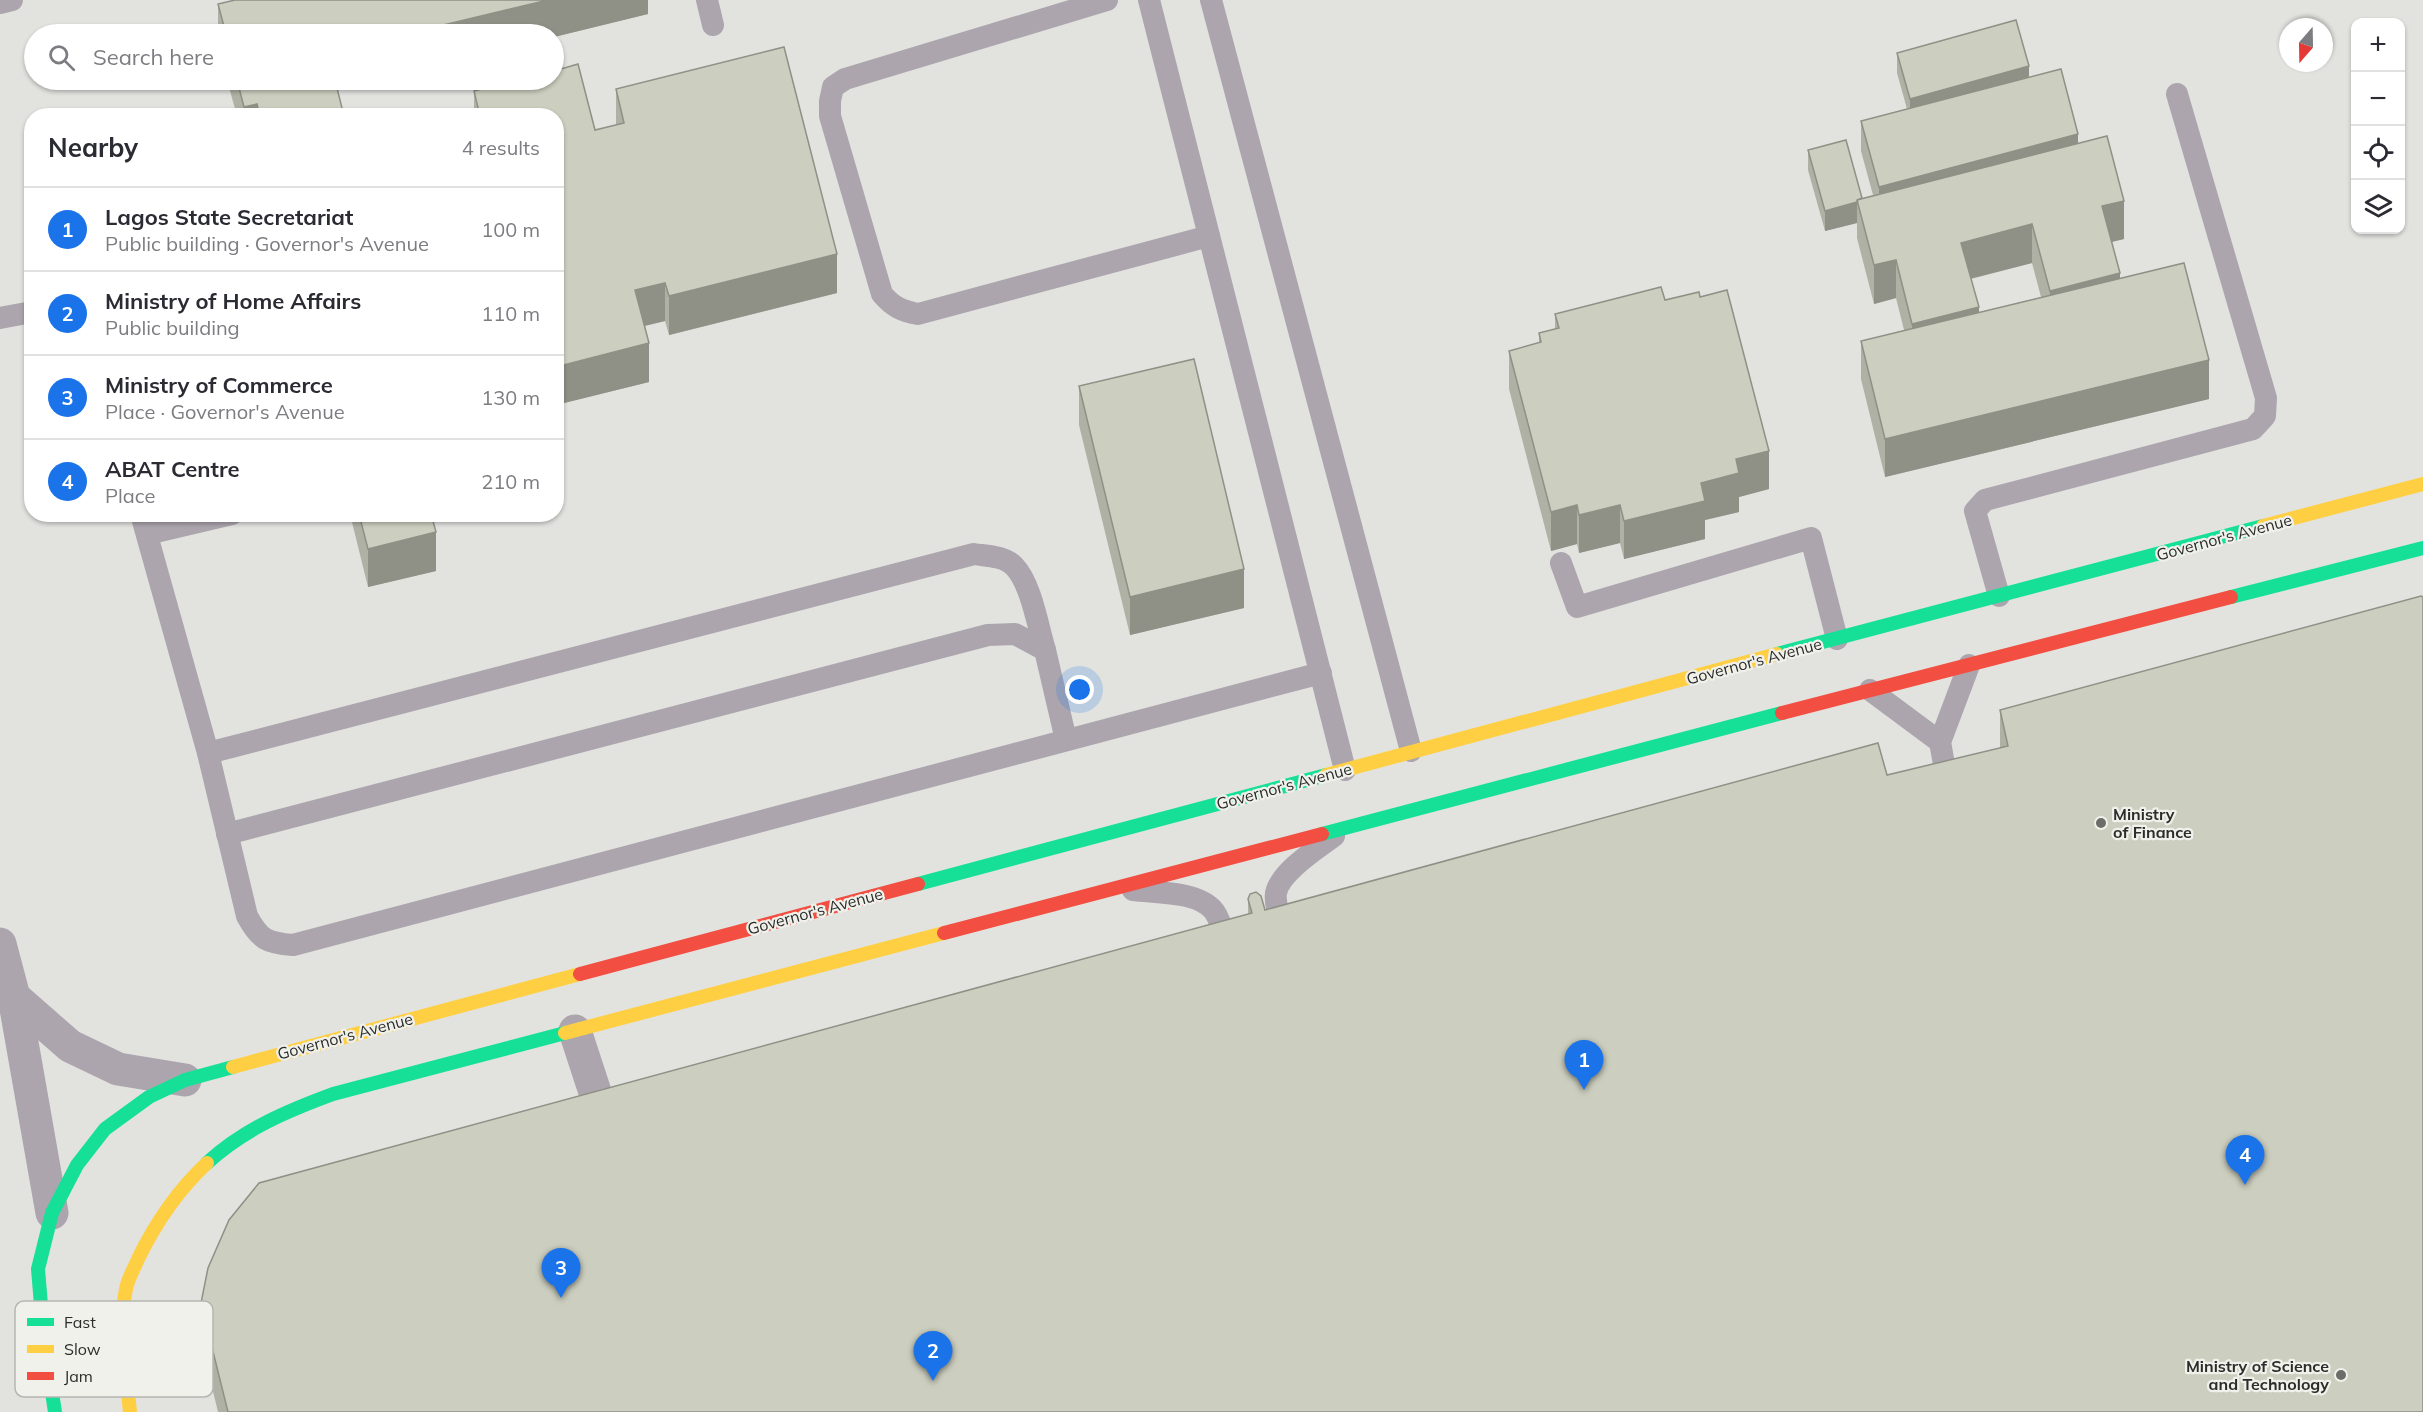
<!DOCTYPE html>
<html lang="en">
<head>
<meta charset="utf-8">
<style>
	body { margin:0; font-family:Mulish,sans-serif; background:#f7f7f7; color:#2b2b33 }
	.controls { position:absolute; right:18px; top:18px; display:grid; overflow:hidden; border-radius:12px; box-shadow:0 2px 4px #0004 }
	.controls button { width:54px; height:54px; display:grid; place-items:center; padding:0; border:0; border-bottom:2px solid #e1e1e2; background:#fff; color:#2b2b33; font:30px sans-serif }
	.compass { position:absolute; left:2279px; top:18px; width:54px; height:54px; border-radius:50%; background:#fff; box-shadow:0 2px 4px #0004; rotate:200deg }
	.you { position:absolute; left:1080px; top:690px; width:21px; height:21px; margin:-15px; border:4px solid #fff; border-radius:50%; background:#1a73e8; box-shadow:0 0 0 9px #1a73e833 }
	.badge { display:grid; place-items:center; width:39px; height:39px; border-radius:50%; background:#1a73e8; color:#fff; font-size:20px; font-weight:700 }
	.pin { position:absolute; translate:-50% -50px; filter:drop-shadow(0 2px 3px #0008) }
	.pin::after { content:''; position:absolute; top:32px; width:21px; height:18px; background:inherit; clip-path:polygon(0 0,100% 0,50% 100%) }
	.list { margin:0; padding:0; list-style:none }
	h2 { display:flex; justify-content:space-between; align-items:center; height:78px; margin:0; padding:0 24px; font-size:26px }
	h2 small { font-size:20px; font-weight:400; color:#7c7c81 }
	.list li { display:grid; grid-template-columns:39px 1fr auto; gap:18px; align-items:center; box-sizing:border-box; height:84px; padding:0 24px; border-top:2px solid #e1e1e2 }
	.list b { display:block; font-size:22px; white-space:nowrap }
	.list p { margin:0; font-size:20px; white-space:nowrap; color:#7c7c81 }
	.list em { font-size:20px; font-style:normal; color:#7c7c81 }
	.icon { flex:none; width:33px; height:33px; fill:none; stroke:currentColor; stroke-width:2; stroke-linecap:round; stroke-linejoin:round }
	.map { position:relative; flex:none; width:2423px; height:1412px; overflow:hidden }
	.search { position:absolute; background:#fff; box-shadow:0 2px 4px #0004; left:24px; top:24px; width:540px; height:66px; display:flex; align-items:center; gap:15px; box-sizing:border-box; padding:0 21px; border-radius:33px; color:#7c7c81; font-size:22px }
	.panel { position:absolute; background:#fff; box-shadow:0 2px 4px #0004; left:24px; top:108px; width:540px; height:414px; border-radius:24px }
	.map>svg:first-child { display:block }
	.lines { fill:none; stroke-linecap:round; stroke-linejoin:round }
	.lane { stroke:#aca5ae; stroke-width:22 }
	.street { stroke:#aca5ae; stroke-width:33 }
	.fast { stroke:#16e098; stroke-width:14 }
	.slow { stroke:#ffcf43; stroke-width:14 }
	.jam { stroke:#f24e42; stroke-width:14 }
	.wall { fill:#afb1a4; fill-rule:evenodd }
	.shaded-wall { fill:#8f9086 }
	.building { fill:#cccebf; stroke:#8f9086; stroke-width:1.5 }
	.poi-dot { fill:#6c6c69; stroke:#f0f1eb; stroke-width:2 }
	.labels { text-anchor:middle; dominant-baseline:central; stroke-width:4.5; stroke-linejoin:round; paint-order:stroke }
	.street-label { font-size:16px; fill:#2c2c2a; stroke:#f0f1eb }
	.poi-label { font-size:16px; font-weight:bold; fill:#2c2c2a; stroke:#f0f1eb; text-anchor:start }
	.key { fill:#f0f1eb; stroke:#b5b6b1; stroke-width:1.5 }
	.key-label { font-size:16px; fill:#2c2c2a }
</style>
</head>
<body>
<div class="map">
<svg width="2423" height="1412" viewBox="0 0 2423 1412">
	<rect width="100%" height="100%" fill="#e2e3df"/>
	<g class="lines">
		<g class="lane">
			<polyline points="707,0 713,25"/>
			<path d="M1107 0 845 79 833 87 830 101V116L882 294C893 307 902 311 918 314L1209 236"/>
			<polyline points="1149,0 1345,770"/>
			<polyline points="1211,0 1411,751"/>
			<polyline points="0,3 12,0"/>
			<polyline points="0,318 32,312"/>
			<path d="M141 514 208 753 247 916C260 940 267 943 293 945L1321 673"/>
			<polyline points="147,534 232,514"/>
			<polyline points="1561,563 1577,607 1811,538 1837,639"/>
			<polyline points="1999,596 1975,511 1985,500 2253,429 2265,416 2266,398 2177,94"/>
			<polyline points="1870,690 1940,742"/>
			<path d="M208 753 974 554C987 556 1004 556 1014 566 1031 583 1038 627 1045 650"/>
			<polyline points="1949,792 1940,742 1969,665"/>
			<polyline points="227,834 988,635 1015,634 1045,650 1066,740"/>
			<path d="M1133 890C1157 893 1198 891 1214 911 1222 922 1225 939 1229 951"/>
			<path d="M1286 935C1282 923 1274 906 1276 893 1280 872 1318 848 1334 836"/>
		</g>
		<g class="street">
			<polyline points="0,944 14,997 52,1213"/>
			<polyline points="14,997 70,1046 118,1069 185,1080"/>
			<polyline points="575,1031 609,1135"/>
		</g>
		<g class="fast">
			<polyline points="2231,597 2423,548"/>
			<polyline points="1777,654 2263,526"/>
			<polyline points="1322,834 1782,713"/>
			<polyline points="918,884 1326,775"/>
			<path d="M207 1163C244 1129 287 1111 333 1094L565 1033"/>
			<polyline points="55,1412 44,1341 38,1269 52,1213 77,1165 105,1129 149,1097 185,1080 233,1067"/>
		</g>
		<g class="slow">
			<polyline points="2263,526 2423,484"/>
			<polyline points="1326,775 1777,654"/>
			<polyline points="565,1033 944,933"/>
			<polyline points="233,1067 580,974"/>
			<path d="M130 1412C126 1371 118 1329 126 1289 128 1278 134 1269 138 1259 156 1222 177 1191 207 1163"/>
		</g>
		<g class="jam">
			<polyline points="1782,713 2231,597"/>
			<polyline points="944,933 1322,834"/>
			<polyline points="580,974 918,884"/>
		</g>
	</g>
	<g class="wall">
		<polygon points="648,0 648,14 554,37 554,34 218,34 218,4"/>
		<polygon points="784,47 837,254 837,293 669,335 665,321 645,326 649,343 649,382 556,405 556,116 474,116 474,91 518,80 554,80 554,71 578,64 595,130 616,125 616,89"/>
		<path d="M1897 53 2029 77 2078 143 2124 239 2112 242 2120 278 2209 399 1885 477 1861 379V341L1904 330 1896 298 1874 304 1857 238V223L1825 231 1808 170V150L1862 198 1873 195 1861 151V121L1907 109 1897 73ZM2032 263 2041 297 1979 312 1971 279Z"/>
		<polygon points="227,80 380,80 337,90 344,116 237,116"/>
		<polygon points="1700,297 1769,489 1739,497 1739,512 1705,520 1705,539 1624,559 1620,543 1579,553 1577,544 1551,551 1509,389 1509,351 1539,343 1539,333 1555,329 1555,314 1665,300"/>
		<polygon points="1079,386 1244,608 1130,635 1079,425"/>
		<polygon points="350,514 431,514 436,571 368,587"/>
		<polygon points="2000,710 2423,1412 218,1412 201,1342 201,1303 1248,914 1248,899 1265,910 1887,775 2000,748"/>
	</g>
	<g class="shaded-wall">
		<polygon points="548,0 648,0 648,14 554,37 554,34 406,34"/>
		<polygon points="2029,66 2029,87 1910,120 1910,99"/>
		<polygon points="328,80 380,80 328,92"/>
		<polygon points="257,104 257,116 244,116 244,107"/>
		<polygon points="2078,134 2078,164 1879,217 1879,187"/>
		<polygon points="2124,201 2124,239 2102,244 2102,206"/>
		<polygon points="1857,202 1857,223 1825,231 1825,211"/>
		<polygon points="2032,224 2032,263 1961,281 1961,243"/>
		<polygon points="837,254 837,293 669,335 669,296"/>
		<polygon points="1896,260 1896,298 1874,304 1874,265"/>
		<polygon points="2120,273 2120,311 2050,329 2050,291"/>
		<polygon points="665,283 665,321 635,328 635,290"/>
		<polygon points="1979,307 1979,345 1912,362 1912,324"/>
		<polygon points="649,343 649,382 556,405 556,367"/>
		<polygon points="2209,360 2209,399 1885,477 1885,439"/>
		<polygon points="1769,451 1769,489 1739,497 1739,512 1705,520 1705,539 1624,559 1624,521 1701,483 1736,459"/>
		<polygon points="1577,505 1577,544 1551,551 1551,512"/>
		<polygon points="1620,505 1620,543 1579,553 1579,515"/>
		<polygon points="436,532 436,571 368,587 368,549"/>
		<polygon points="1244,569 1244,608 1130,635 1130,597"/>
	</g>
	<g class="building">
		<polygon points="235,0 548,0 406,34 226,34 218,4"/>
		<polygon points="2016,20 2029,66 1910,99 1897,53"/>
		<polygon points="784,47 837,254 669,296 665,283 635,290 649,343 556,367 556,116 480,116 474,91 518,80 554,80 554,71 578,64 595,130 624,123 616,89"/>
		<polygon points="2061,69 2078,134 1879,187 1861,121"/>
		<polygon points="237,80 335,80 344,116 260,116 257,104 244,107"/>
		<polygon points="2107,136 2124,201 2102,206 2120,273 2050,291 2032,224 1961,243 1979,307 1912,324 1896,260 1874,265 1857,200"/>
		<polygon points="1846,140 1862,198 1857,200 1857,202 1825,211 1808,150"/>
		<polygon points="2184,263 2209,360 1885,439 1861,341"/>
		<polygon points="1661,287 1665,300 1699,292 1700,297 1727,290 1769,451 1736,459 1739,473 1701,483 1705,501 1624,521 1620,505 1579,515 1577,505 1551,512 1509,351 1541,342 1539,333 1559,328 1555,314"/>
		<polygon points="1194,359 1244,569 1130,597 1079,386"/>
		<polygon points="359,514 431,514 436,532 368,549"/>
		<polygon points="2421,596 2423,597 2423,1412 228,1412 201,1303 208,1268 229,1220 259,1183 1252,913 1248,899 1250,894 1256,892 1261,896 1265,910 1878,743 1887,775 2008,746 2000,710"/>
	</g>
	<g class="poi-dot">
		<circle cx="2101" cy="823" r="6"/>
		<circle cx="2341" cy="1375" r="6"/>
	</g>
	<g class="labels">
		<g class="street-label">
			<text transform="translate(2224 537) rotate(-15)">Governor's Avenue</text>
			<text transform="translate(1754 661) rotate(-15)">Governor's Avenue</text>
			<text transform="translate(1284 786) rotate(-15)">Governor's Avenue</text>
			<text transform="translate(815 911) rotate(-15)">Governor's Avenue</text>
			<text transform="translate(345 1036) rotate(-15)">Governor's Avenue</text>
		</g>
		<g class="poi-label">
			<text x="2113" y="814">Ministry<tspan x="2113" dy="18">of Finance</tspan></text>
			<text x="2329" y="1366" text-anchor="end">Ministry of Science<tspan x="2329" dy="18">and Technology</tspan></text>
		</g>
	</g>
	<rect x="15" y="1301" width="198" height="96" rx="9" class="key"/>
	<rect x="27" y="1318" width="27" height="8" fill="#16e098"/>
	<rect x="27" y="1345" width="27" height="8" fill="#ffcf43"/>
	<rect x="27" y="1372" width="27" height="8" fill="#f24e42"/>
	<g class="key-label">
		<text x="64" y="1328">Fast</text>
		<text x="64" y="1355">Slow</text>
		<text x="64" y="1382">Jam</text>
	</g>
</svg>
<div class="controls">
<button>+</button>
<button>−</button>
<button><svg class="icon" aria-label="locate" viewBox="0 0 24 24"><circle cx="12" cy="12" r="6"/><path d="M12 2v4M12 18v4M2 12h4M18 12h4"/></svg></button>
<button><svg class="icon" aria-label="layers" viewBox="0 0 24 24"><path d="M12 4l9 5-9 5-9-5zM3 14l9 5 9-5"/></svg></button>
</div>
<svg class="compass" viewBox="-18 -18 36 36"><path d="M0-13l5 13h-10z" fill="#e53935"/><path d="M0 13l5-13h-10z" fill="#7c7c81"/></svg>
<div class="you"></div>
<div class="pin badge" style="left:1584px;top:1090px">1</div>
<div class="pin badge" style="left:933px;top:1381px">2</div>
<div class="pin badge" style="left:561px;top:1298px">3</div>
<div class="pin badge" style="left:2245px;top:1185px">4</div>
<div class="search"><svg class="icon" aria-label="search" viewBox="0 0 24 24"><circle cx="10" cy="10" r="6"/><path d="M15 15l6 6"/></svg>Search here</div>
<section class="panel">
<h2>Nearby<small>4 results</small></h2>
<ul class="list">
<li><span class="badge">1</span><div><b>Lagos State Secretariat</b><p>Public building · Governor's Avenue</p></div><em>100 m</em></li>
<li><span class="badge">2</span><div><b>Ministry of Home Affairs</b><p>Public building</p></div><em>110 m</em></li>
<li><span class="badge">3</span><div><b>Ministry of Commerce</b><p>Place · Governor's Avenue</p></div><em>130 m</em></li>
<li><span class="badge">4</span><div><b>ABAT Centre</b><p>Place</p></div><em>210 m</em></li>
</ul>
</section>
</div>
</body>
</html>
